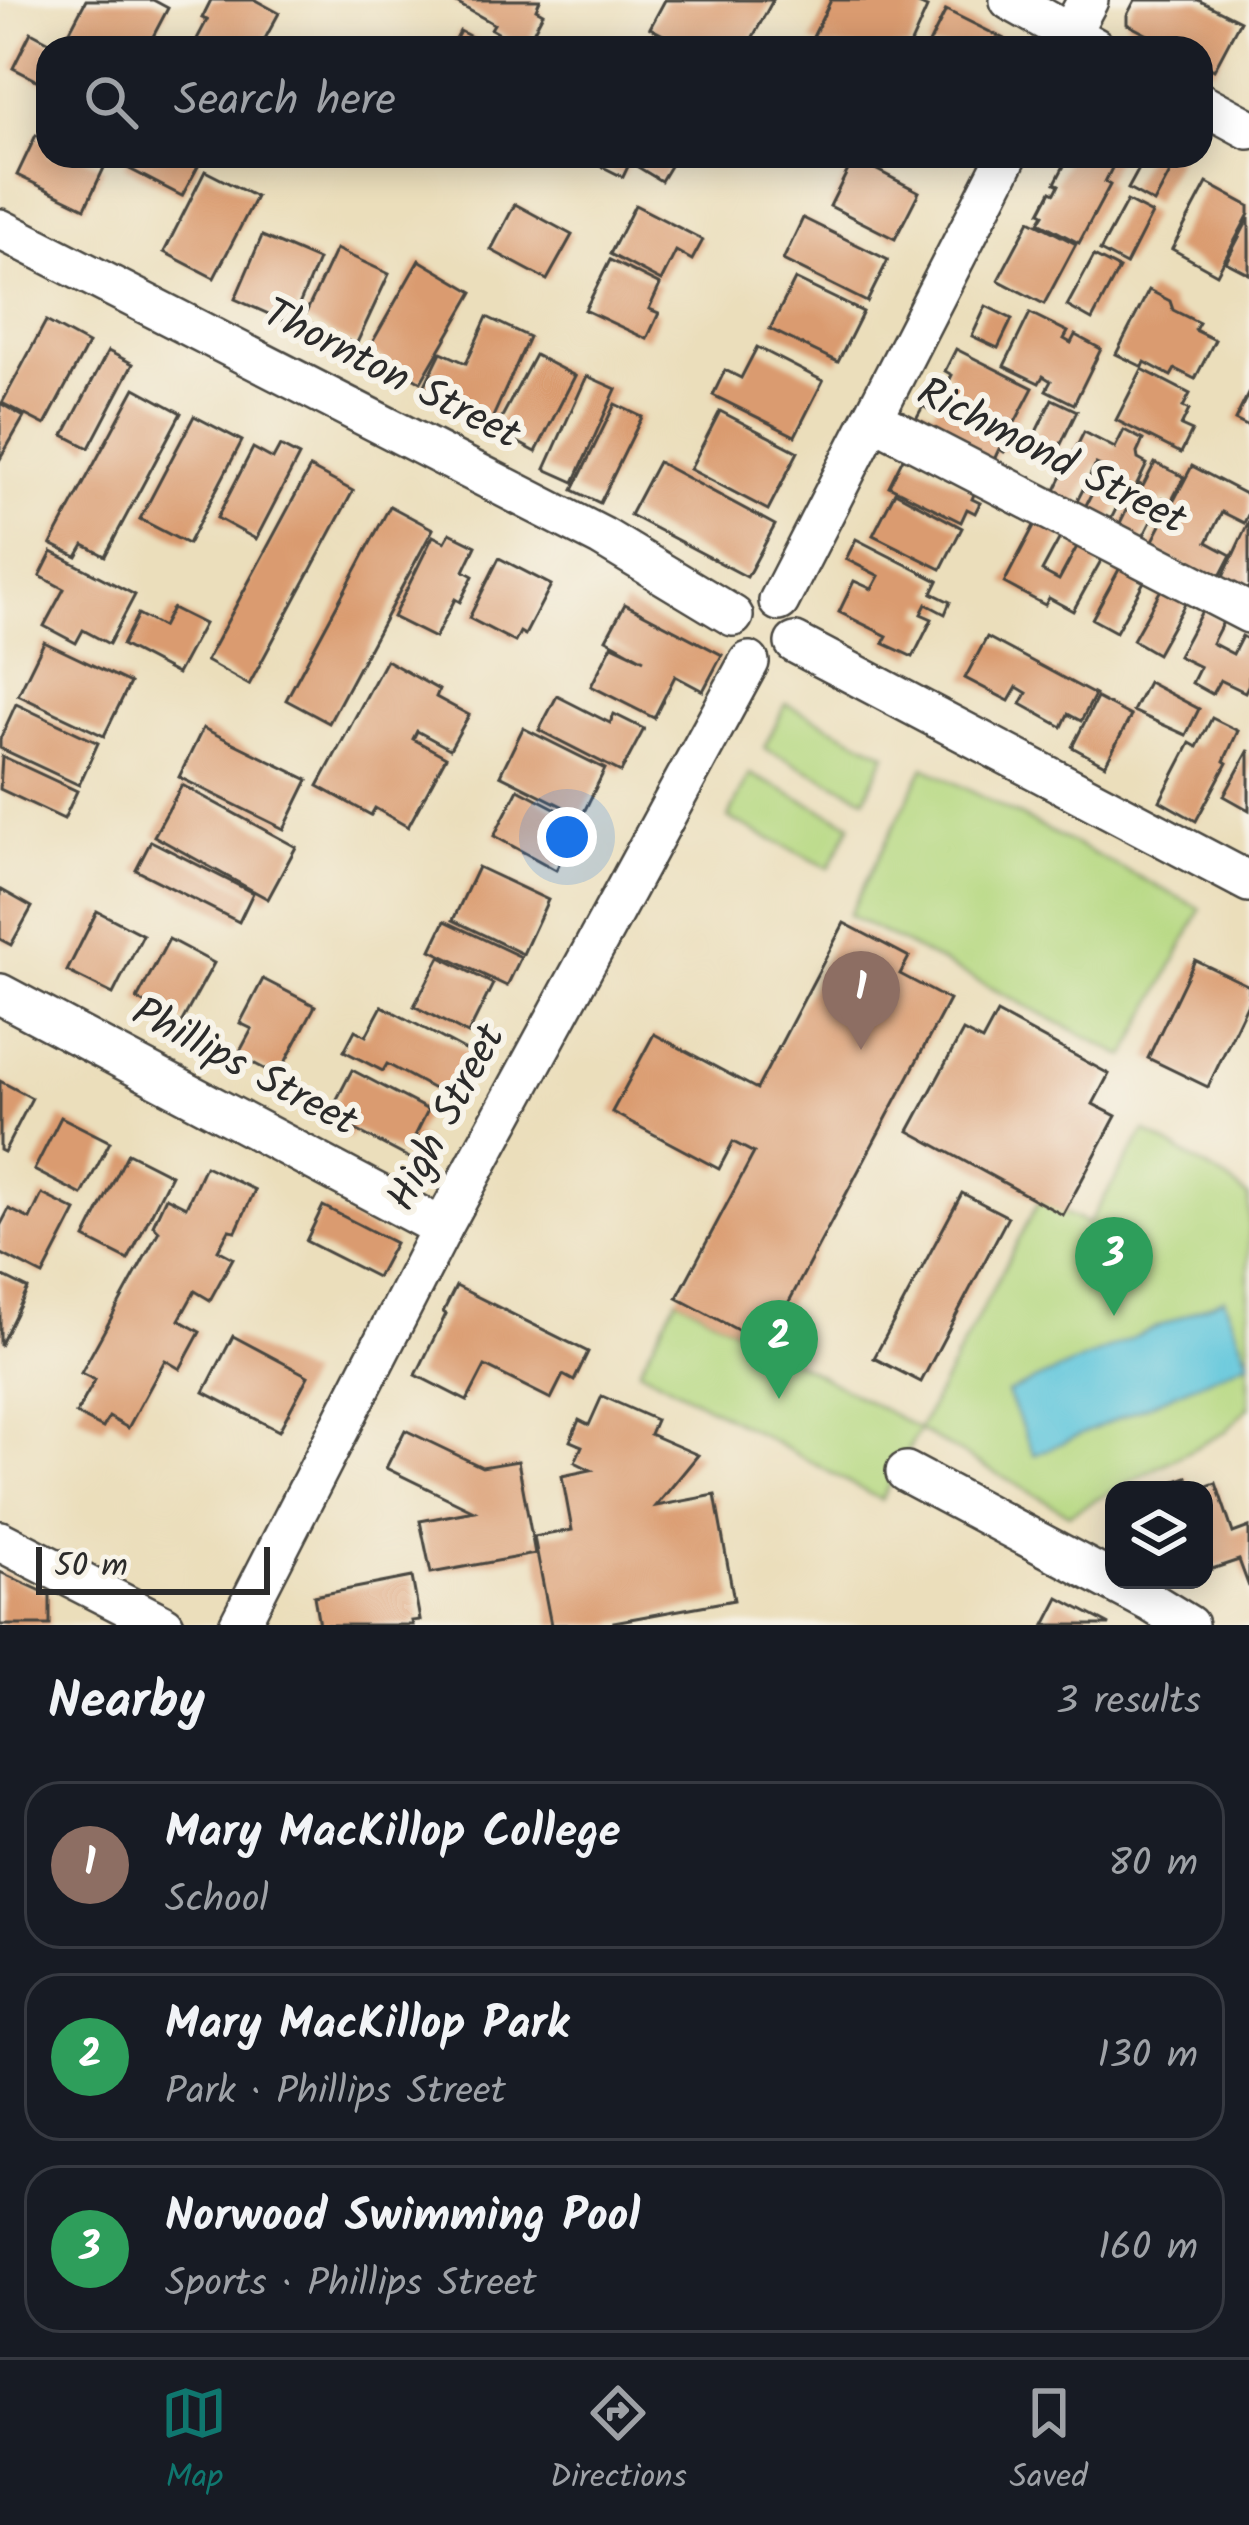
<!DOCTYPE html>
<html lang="en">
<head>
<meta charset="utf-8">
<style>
	body { margin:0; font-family:Kalam,sans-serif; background:#20242c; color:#f1f3f6 }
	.controls { position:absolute; right:36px; bottom:36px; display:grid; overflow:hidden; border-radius:24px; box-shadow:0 6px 30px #0003 }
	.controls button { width:108px; height:108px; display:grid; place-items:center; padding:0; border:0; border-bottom:3px solid #363941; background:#171b24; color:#f1f3f6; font:60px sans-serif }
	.scale { position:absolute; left:36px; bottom:30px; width:234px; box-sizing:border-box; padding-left:12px; border:6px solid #2b2b2b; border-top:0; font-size:33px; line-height:42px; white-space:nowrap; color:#2b2b2b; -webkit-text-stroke:9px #f7f3e8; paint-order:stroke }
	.you { position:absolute; left:567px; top:837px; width:42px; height:42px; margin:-30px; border:9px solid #fff; border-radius:50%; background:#1a73e8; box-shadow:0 0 0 18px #1a73e833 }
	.badge { display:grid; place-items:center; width:78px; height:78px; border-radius:50%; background:#0f766e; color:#fff; font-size:39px; font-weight:700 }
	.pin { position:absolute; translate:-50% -99px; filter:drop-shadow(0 3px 6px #0008) }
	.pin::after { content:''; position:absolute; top:63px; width:42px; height:36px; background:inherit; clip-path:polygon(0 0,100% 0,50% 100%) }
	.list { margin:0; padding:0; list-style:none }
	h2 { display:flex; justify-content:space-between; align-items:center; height:156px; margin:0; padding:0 48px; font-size:51px }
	h2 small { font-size:39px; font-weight:400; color:#9ea1a6 }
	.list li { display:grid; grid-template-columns:78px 1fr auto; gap:36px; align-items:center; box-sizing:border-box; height:168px; margin:0 24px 24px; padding:0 24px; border:3px solid #363941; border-radius:36px }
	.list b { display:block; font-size:45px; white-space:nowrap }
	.list p { margin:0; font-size:39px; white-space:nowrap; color:#9ea1a6 }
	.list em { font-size:39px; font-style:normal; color:#9ea1a6 }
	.icon { flex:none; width:66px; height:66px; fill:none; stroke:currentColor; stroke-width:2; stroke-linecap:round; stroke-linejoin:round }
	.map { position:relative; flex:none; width:1249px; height:1625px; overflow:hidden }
	.search { position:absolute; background:#171b24; box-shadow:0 6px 30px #0003; left:36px; right:36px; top:36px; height:132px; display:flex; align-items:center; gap:30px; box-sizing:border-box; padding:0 42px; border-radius:36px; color:#9ea1a6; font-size:45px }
	.sheet { height:732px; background:#171b24 }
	nav { display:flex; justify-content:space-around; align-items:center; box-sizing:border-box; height:168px; border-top:3px solid #363941; background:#171b24; font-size:33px; color:#9ea1a6 }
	nav a { display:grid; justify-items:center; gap:6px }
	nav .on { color:#0f766e }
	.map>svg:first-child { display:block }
	.green { fill:#b5d880; stroke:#708256; stroke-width:3 }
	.water { fill:#5fc6dc; stroke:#457884; stroke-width:3 }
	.building { fill:#da9b6f }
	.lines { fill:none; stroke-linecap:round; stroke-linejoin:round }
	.minor-casing { stroke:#484641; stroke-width:44 }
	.minor { stroke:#fff; stroke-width:39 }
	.labels { text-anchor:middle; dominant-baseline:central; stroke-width:12; stroke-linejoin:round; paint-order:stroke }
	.street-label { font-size:42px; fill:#2b2b2b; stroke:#f7f3e8 }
</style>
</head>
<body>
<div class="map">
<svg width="1249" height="1625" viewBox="0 0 1249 1625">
	<rect width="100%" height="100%" fill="#f7f3e8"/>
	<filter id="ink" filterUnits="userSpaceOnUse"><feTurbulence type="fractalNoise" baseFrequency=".00833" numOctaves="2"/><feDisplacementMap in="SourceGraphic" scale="24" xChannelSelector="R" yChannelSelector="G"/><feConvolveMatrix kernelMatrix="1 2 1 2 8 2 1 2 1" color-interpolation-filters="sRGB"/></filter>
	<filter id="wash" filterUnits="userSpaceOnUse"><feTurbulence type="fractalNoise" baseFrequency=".004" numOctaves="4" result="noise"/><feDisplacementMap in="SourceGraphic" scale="48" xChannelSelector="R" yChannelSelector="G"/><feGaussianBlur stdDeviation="2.7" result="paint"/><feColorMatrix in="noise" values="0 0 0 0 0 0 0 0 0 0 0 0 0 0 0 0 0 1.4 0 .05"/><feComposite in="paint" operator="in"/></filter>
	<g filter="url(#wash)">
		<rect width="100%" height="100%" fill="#ebdebb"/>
		<g class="green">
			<polygon points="786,704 886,754 865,798 764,748"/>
			<polygon points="924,767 1201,909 1126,1057 849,915"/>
			<polygon points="750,774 851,824 829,868 728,818"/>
			<polygon points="1145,1131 1229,1181 1249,1198 1249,1407 1225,1432 1069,1514 919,1430 881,1500 639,1369 677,1298 919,1429 1039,1201 1088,1224"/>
		</g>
		<polygon class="water" points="1224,1298 1249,1361 1034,1455 1007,1393"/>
		<g id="blocks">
			<g class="building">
				<polygon points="86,0 153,0 168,8 147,48 102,48 94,43 91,48 84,48 66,38"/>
				<polygon points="211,0 255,0 279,13 261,46 201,48 203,44 197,39 207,20 202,18"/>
				<polygon points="451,0 540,0 536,9 543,13 525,48 491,29 494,24"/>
				<polygon points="665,0 773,0 747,48 688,48 650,28"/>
				<polygon points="831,0 909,0 927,8 909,48 825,48 811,41"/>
				<polygon points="1135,0 1198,0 1240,21 1214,70 1201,63 1201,48 1173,48 1127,24 1127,15"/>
				<polygon points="946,10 1008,41 1004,48 927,48"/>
				<polygon points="460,31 492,48 451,48"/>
				<polygon points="31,32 61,48 48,48 48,86 13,68"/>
				<polygon points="36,135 48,141 48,156 80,156 104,168 85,208 17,175"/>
				<polygon points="129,156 199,156 196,161 200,163 182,196 124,166"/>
				<polygon points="581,156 633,156 623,177"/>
				<polygon points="637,156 676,156 661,181 633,164"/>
				<polygon points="1064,156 1118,156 1105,182 1110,185 1079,243 1039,222 1044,214 1040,212 1051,191 1055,193 1059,185 1055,183 1066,162 1063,160"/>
				<polygon points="1146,156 1179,156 1154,203 1128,189"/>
				<polygon points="854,158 919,192 895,239 830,206"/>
				<polygon points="205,171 256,197 214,278 164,252"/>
				<polygon points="1207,183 1249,206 1249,214 1217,274 1172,249"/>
				<polygon points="1127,201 1152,214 1126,265 1100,251"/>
				<polygon points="515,204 572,235 547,280 491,250"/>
				<polygon points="635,205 703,240 692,260 676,251 661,281 610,254"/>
				<polygon points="803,218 888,260 867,302 783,260"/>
				<polygon points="1249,218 1249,274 1226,262"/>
				<polygon points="1030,220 1076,244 1044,304 998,280"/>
				<polygon points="262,236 318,260 291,324 235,299"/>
				<polygon points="336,249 389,274 356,345 303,319"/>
				<polygon points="1094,256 1119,269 1092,320 1067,306"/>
				<polygon points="419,260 473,292 421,382 368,350"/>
				<polygon points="610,260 660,285 649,309 659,313 647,339 585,310"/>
				<polygon points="795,279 863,312 838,362 770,329"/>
				<polygon points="1149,290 1170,301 1173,310 1199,323 1195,330 1215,340 1195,379 1175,369 1171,376 1145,362 1143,367 1116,354"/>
				<polygon points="986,306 1012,319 998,348 972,336"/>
				<polygon points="1030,313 1068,332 1064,339 1071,343 1075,335 1101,349 1074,404 1046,390 1051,381 1043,376 1039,383 1004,366"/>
				<polygon points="487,317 529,337 492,419 424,387 441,352 466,363"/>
				<polygon points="46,321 88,344 45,425 2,403"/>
				<polygon points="757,347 823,381 795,436 713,395 725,370 741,378"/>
				<polygon points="956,349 1033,388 1012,428 1019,432 1011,447 1008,446 1004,452 999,449 993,462 911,428 923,406 933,412 952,375 945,371"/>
				<polygon points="108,351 133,364 89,448 64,435"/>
				<polygon points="535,355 575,376 536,452 495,430"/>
				<polygon points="1142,369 1190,394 1183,407 1189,410 1181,426 1192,431 1181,453 1116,420"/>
				<polygon points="587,376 616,389 574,482 545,469"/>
				<polygon points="135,388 181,413 105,556 84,545 77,557 51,544"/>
				<polygon points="1249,392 1249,427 1235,420"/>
				<polygon points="1052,399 1077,411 1058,450 1033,438"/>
				<polygon points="0,403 24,417 0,459"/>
				<polygon points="615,404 642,417 600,503 573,490"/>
				<polygon points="720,411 798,452 768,510 690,469"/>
				<polygon points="194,416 242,441 188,544 140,519"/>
				<polygon points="1124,430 1143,440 1137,453 1138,459 1147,464 1128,503 1121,499 1106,529 1081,515 1105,468 1096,464 1073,509 1051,498 1084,432 1115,448"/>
				<polygon points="280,446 299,456 256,539 217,518 253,448 273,459"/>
				<polygon points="904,456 975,492 972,499 980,503 975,513 967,509 961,522 889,486"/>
				<polygon points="658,462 775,525 747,577 630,515"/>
				<polygon points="1155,463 1184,477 1171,502 1163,498 1140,543 1116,531 1139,484 1143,486"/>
				<polygon points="1192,466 1249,496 1249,513 1244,523 1222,512 1207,542 1231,555 1217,582 1149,548"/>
				<polygon points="310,468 353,491 249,685 206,661"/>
				<polygon points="895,492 962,528 941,569 873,535"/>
				<polygon points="390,506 433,529 329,723 286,700"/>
				<polygon points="1037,520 1062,534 1042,571 1059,580 1079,543 1103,557 1073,611 1049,598 1045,605 1004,583"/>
				<polygon points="1249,521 1249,586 1247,591 1222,579"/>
				<polygon points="450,533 476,546 464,571 473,576 460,602 455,599 435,638 393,617 433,536 445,542"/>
				<polygon points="856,539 938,581 932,593 950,602 945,614 926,604 921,614 932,619 913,657 883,643 887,636 839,612 854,581 872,589 879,576 846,559"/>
				<polygon points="52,552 135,595 109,644 83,630 76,643 44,626 64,589 40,576"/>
				<polygon points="499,558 551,585 525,635 520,632 515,642 469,618"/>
				<polygon points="1122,564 1146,578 1116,632 1092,619"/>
				<polygon points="1163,586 1187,600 1157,654 1133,640"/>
				<polygon points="625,604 722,655 703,691 675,676 654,718 591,686 612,645 644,660 606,639"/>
				<polygon points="172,608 204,624 177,674 122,645 138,614 162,627"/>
				<polygon points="1202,611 1223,622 1212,643 1233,654 1242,636 1249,640 1249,684 1245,692 1220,680 1212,694 1192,683 1200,667 1178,656"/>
				<polygon points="987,637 1095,695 1081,721 1068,714 1062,727 1021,704 1027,693 1017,687 1009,701 965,678"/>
				<polygon points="44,642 130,683 104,736 18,695"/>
				<polygon points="386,660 439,690 436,697 469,715 450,749 417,731 413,739 446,757 408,827 375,808 371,815 318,786"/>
				<polygon points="1148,682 1199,709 1186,735 1133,711"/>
				<polygon points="557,696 610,723 614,714 644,729 621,772 539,730"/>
				<polygon points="1097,698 1131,716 1105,765 1072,747"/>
				<polygon points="16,704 98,743 79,785 0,748 0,739"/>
				<polygon points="1212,718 1238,731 1224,761 1227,763 1196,821 1160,801 1190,743 1197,747"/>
				<polygon points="203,728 308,780 284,829 179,777"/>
				<polygon points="523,728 605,769 582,816 500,775"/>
				<polygon points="1249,750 1249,810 1224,796"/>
				<polygon points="2,756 77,791 64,819 0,789"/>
				<polygon points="182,785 296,847 268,899 154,836"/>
				<polygon points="518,789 581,822 556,870 494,836"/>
				<polygon points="151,841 253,893 239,922 136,870"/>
				<polygon points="478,867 548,900 523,954 453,920"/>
				<polygon points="0,889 32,907 11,945 0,939"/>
				<polygon points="97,911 143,935 113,994 67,971"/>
				<polygon points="445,921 521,957 507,986 431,950"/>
				<polygon points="844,923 909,957 900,974 949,1000 766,1345 677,1298 754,1153 733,1142 719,1169 612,1112 654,1034 757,1089"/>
				<polygon points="169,939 214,963 181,1023 137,999"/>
				<polygon points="440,957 493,984 468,1034 414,1006"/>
				<polygon points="1195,960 1249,986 1249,1001 1208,1087 1148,1058"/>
				<polygon points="263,979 315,1006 278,1076 238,1055 252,1029 240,1023"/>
				<polygon points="382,1006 472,1054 449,1097 387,1064 383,1071 344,1051 355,1030 366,1036"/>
				<polygon points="997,1013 1109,1074 1093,1104 1116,1116 1063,1215 909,1131 963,1031 982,1041"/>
				<polygon points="352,1070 428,1110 415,1136 426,1141 415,1161 354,1129 349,1138 324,1124"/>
				<polygon points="0,1081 32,1098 4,1152 0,1150"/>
				<polygon points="61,1117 110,1142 82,1195 34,1170"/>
				<polygon points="128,1153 171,1175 128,1260 85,1238"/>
				<polygon points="205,1166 255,1190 236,1231 229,1230 218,1250 233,1258 210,1300 195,1291 179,1320 200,1332 180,1369 165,1360 128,1428 109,1417 103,1428 76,1414 95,1380 81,1373 159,1231 153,1225 166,1197 186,1207"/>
				<polygon points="962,1193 1008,1217 921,1382 874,1358"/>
				<polygon points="42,1194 76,1211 43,1275 0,1253 0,1226 9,1209 30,1219"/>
				<polygon points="323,1206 395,1243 377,1277 306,1241"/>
				<polygon points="0,1275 28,1289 0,1346"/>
				<polygon points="456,1286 588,1352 574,1381 563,1375 551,1399 485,1366 467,1401 416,1375 446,1314 443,1312"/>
				<polygon points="233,1336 308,1376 279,1431 204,1392"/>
				<polygon points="602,1396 656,1420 650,1434 698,1455 656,1506 715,1495 734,1600 614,1622 615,1625 551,1625 534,1537 572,1530 562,1476 591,1470 575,1462 582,1446 570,1441 579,1420 589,1425"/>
				<polygon points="405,1430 482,1467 518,1461 535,1554 431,1573 420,1521 474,1511 386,1468"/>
				<polygon points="1187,1477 1191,1490 1152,1490 1152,1489"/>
				<polygon points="1216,1483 1233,1533 1249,1527 1249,1587 1239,1560 1212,1569 1204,1546 1204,1487"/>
				<polygon points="0,1572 50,1595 50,1625 0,1625"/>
				<polygon points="412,1577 420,1620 412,1621 413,1625 319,1625 314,1596"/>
				<polygon points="1059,1598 1110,1625 1045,1625"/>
			</g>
		</g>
	</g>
	<g filter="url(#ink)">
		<use href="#blocks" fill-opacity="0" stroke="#484641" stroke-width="3"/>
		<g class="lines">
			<defs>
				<g id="minor">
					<polyline points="1010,0 1095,48"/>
					<polyline points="1062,48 1088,0"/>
					<polyline points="1201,103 1249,129"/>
					<polyline points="0,229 602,537 733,616"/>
					<polyline points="873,419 1249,613"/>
					<polyline points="779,601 1007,156"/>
					<polyline points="795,643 1249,882"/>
					<polyline points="0,994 442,1228"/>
					<polyline points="906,1472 1149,1601 1188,1625"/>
					<polyline points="0,1541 164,1625"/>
					<polyline points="239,1625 442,1228 749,662"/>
				</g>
			</defs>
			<use href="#minor" class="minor-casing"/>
			<use href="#minor" class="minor"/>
		</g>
	</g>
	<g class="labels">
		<g class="street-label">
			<text transform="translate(391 375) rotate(27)">Thornton Street</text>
			<text transform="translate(1051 457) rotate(27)">Richmond Street</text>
			<text transform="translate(244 1068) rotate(28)">Phillips Street</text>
			<text transform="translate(447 1118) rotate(-62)">High Street</text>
		</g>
	</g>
</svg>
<div class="controls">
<button><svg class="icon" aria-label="layers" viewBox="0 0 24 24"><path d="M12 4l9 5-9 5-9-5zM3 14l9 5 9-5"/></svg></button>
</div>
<div class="scale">50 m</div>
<div class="you"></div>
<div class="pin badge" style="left:861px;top:1050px;background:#8d6e63">1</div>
<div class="pin badge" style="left:779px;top:1399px;background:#2e9e5b">2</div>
<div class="pin badge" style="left:1114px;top:1316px;background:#2e9e5b">3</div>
<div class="search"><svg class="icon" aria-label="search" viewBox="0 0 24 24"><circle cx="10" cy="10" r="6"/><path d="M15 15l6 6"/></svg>Search here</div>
</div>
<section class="sheet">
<h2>Nearby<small>3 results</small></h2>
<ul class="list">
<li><span class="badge" style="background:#8d6e63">1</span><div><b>Mary MacKillop College</b><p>School</p></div><em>80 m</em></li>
<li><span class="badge" style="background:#2e9e5b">2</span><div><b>Mary MacKillop Park</b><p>Park · Phillips Street</p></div><em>130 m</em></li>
<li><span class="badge" style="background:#2e9e5b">3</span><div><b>Norwood Swimming Pool</b><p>Sports · Phillips Street</p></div><em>160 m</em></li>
</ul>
</section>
<nav>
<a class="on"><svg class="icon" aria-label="map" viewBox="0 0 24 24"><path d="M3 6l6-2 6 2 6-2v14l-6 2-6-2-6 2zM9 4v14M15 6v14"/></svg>Map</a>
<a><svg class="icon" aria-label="directions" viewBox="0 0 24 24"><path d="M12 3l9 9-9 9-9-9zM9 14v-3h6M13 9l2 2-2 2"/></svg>Directions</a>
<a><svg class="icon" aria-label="saved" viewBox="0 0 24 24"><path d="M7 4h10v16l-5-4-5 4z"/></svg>Saved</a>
</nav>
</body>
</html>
